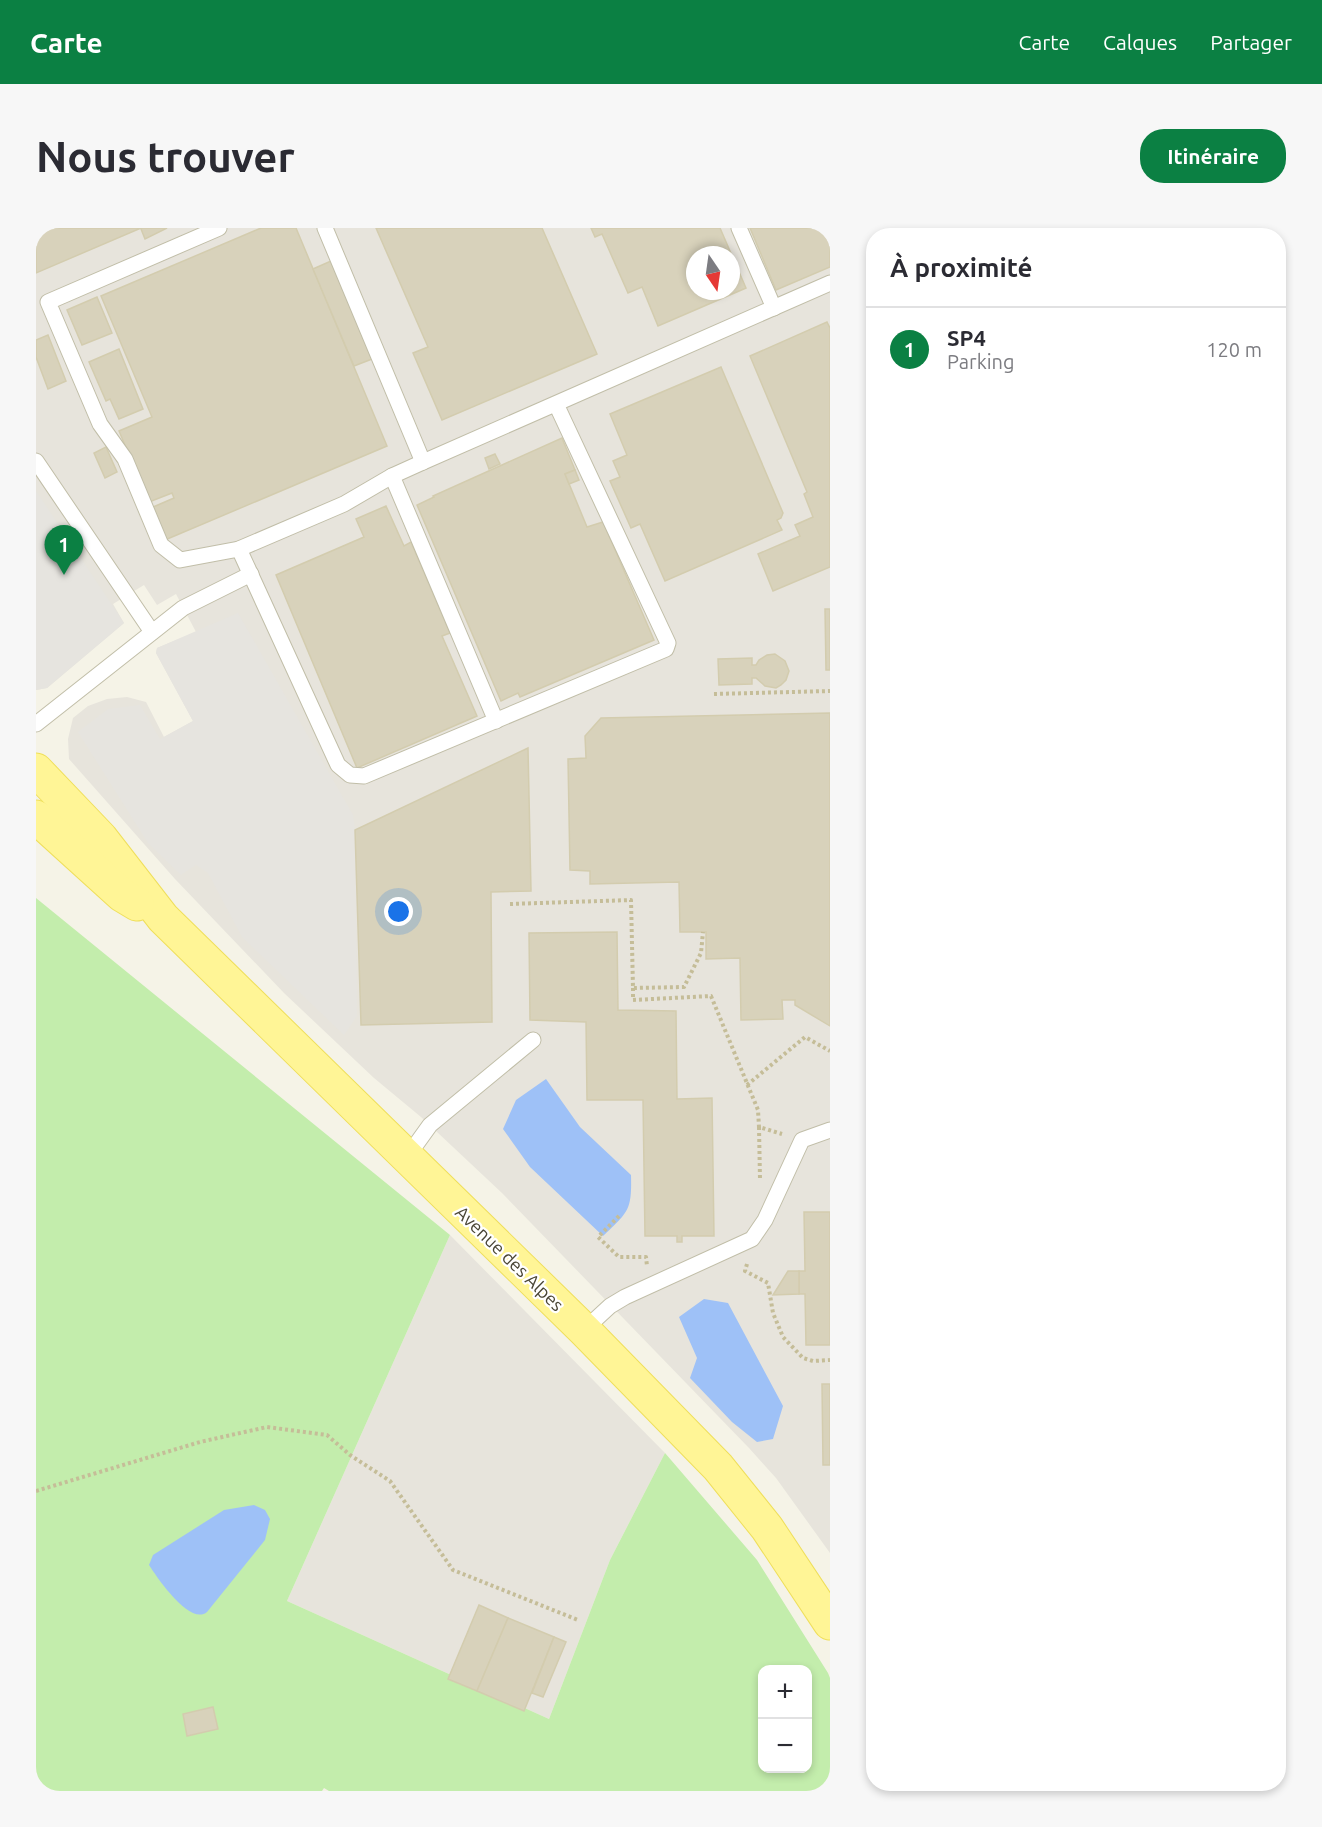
<!DOCTYPE html>
<html lang="fr">
<head>
<meta charset="utf-8">
<style>
	body { margin:0; font-family:Ubuntu,sans-serif; background:#f7f7f7; color:#2b2b33 }
	.controls { position:absolute; right:18px; bottom:18px; display:grid; overflow:hidden; border-radius:12px; box-shadow:0 3px 9px #0003 }
	.controls button { width:54px; height:54px; display:grid; place-items:center; padding:0; border:0; border-bottom:2px solid #e1e1e2; background:#fff; color:#2b2b33; font:30px sans-serif }
	.compass { position:absolute; left:650px; top:18px; width:54px; height:54px; border-radius:50%; background:#fff; box-shadow:0 3px 9px #0003; rotate:167deg }
	.you { position:absolute; left:363px; top:684px; width:21px; height:21px; margin:-15px; border:4px solid #fff; border-radius:50%; background:#1a73e8; box-shadow:0 0 0 9px #1a73e833 }
	.badge { display:grid; place-items:center; width:39px; height:39px; border-radius:50%; background:#0b8043; color:#fff; font-size:20px; font-weight:700 }
	.pin { position:absolute; translate:-50% -50px; filter:drop-shadow(0 2px 3px #0008) }
	.pin::after { content:''; position:absolute; top:32px; width:21px; height:18px; background:inherit; clip-path:polygon(0 0,100% 0,50% 100%) }
	.list { margin:0; padding:0; list-style:none }
	h2 { display:flex; justify-content:space-between; align-items:center; height:78px; margin:0; padding:0 24px; font-size:26px }
	h2 small { font-size:20px; font-weight:400; color:#7c7c81 }
	.list li { display:grid; grid-template-columns:39px 1fr auto; gap:18px; align-items:center; box-sizing:border-box; height:84px; padding:0 24px; border-top:2px solid #e1e1e2 }
	.list b { display:block; font-size:22px; white-space:nowrap }
	.list p { margin:0; font-size:20px; white-space:nowrap; color:#7c7c81 }
	.list em { font-size:20px; font-style:normal; color:#7c7c81 }
	.map { position:relative; flex:none; width:794px; height:1563px; overflow:hidden; border-radius:24px }
	header { display:flex; align-items:center; gap:36px; box-sizing:border-box; height:84px; padding:0 30px; background:#0b8043; color:#fff }
	header strong { font-size:28px }
	nav { display:flex; gap:33px; margin-inline-start:auto; font-size:21px }
	.intro { display:flex; align-items:center; justify-content:space-between; box-sizing:border-box; height:144px; padding:0 36px }
	h1 { margin:0; font-size:42px }
	.button { padding:15px 27px; border-radius:24px; background:#0b8043; color:#fff; font-size:21px; font-weight:700 }
	main { display:flex; gap:36px; padding:0 36px }
	aside { flex:1; background:#fff; border-radius:24px; box-shadow:0 3px 9px #0003 }
	.map>svg:first-child { display:block }
	.industrial { fill:#e7e4dc; fill-rule:evenodd }
	.green { fill:#c3edac; fill-rule:evenodd }
	.parking { fill:#e6e4df }
	.water { fill:#9ec1f7 }
	.building { fill:#d8d2bb; stroke:#d3ccae; stroke-width:1.5; fill-rule:evenodd }
	.lines { fill:none; stroke-linecap:round; stroke-linejoin:round }
	.service-casing { stroke:#c1bea8; stroke-width:17 }
	.primary-casing { stroke:#efdf5b; stroke-width:35 }
	.path { stroke:#c5bd98; stroke-width:4; stroke-dasharray:3 3; stroke-linecap:butt }
	.service { stroke:#fff; stroke-width:15 }
	.primary { stroke:#fff596; stroke-width:33 }
	.labels { text-anchor:middle; dominant-baseline:central; stroke-width:4.5; stroke-linejoin:round; paint-order:stroke }
	.street-label { font-size:18px; fill:#494535; stroke:#fff }
</style>
</head>
<body>
<header>
<strong>Carte</strong>
<nav><a>Carte</a><a>Calques</a><a>Partager</a></nav>
</header>
<div class="intro"><h1>Nous trouver</h1><a class="button">Itinéraire</a></div>
<main>
<div class="map">
<svg width="794" height="1563" viewBox="0 0 794 1563">
	<rect width="100%" height="100%" fill="#f5f3e7"/>
	<g class="industrial">
		<path d="M0 0H794V1325L740 1250 713 1220 466 965 385 889 338 850 248 765 139 651 33 531 32 511 37 490 52 478 71 471 91 469 110 474 128 509 157 493 120 425 121 420 160 404 140 366 121 377 108 357 77 376 88 395 11 460 0 462ZM659 27H695V63H659Z"/>
		<polygon points="414,1007 629,1225 574,1332 513,1491 251,1373"/>
	</g>
	<path class="green" d="M0 670 414 1007 251 1373 513 1491 574 1332 629 1225 721 1332 792 1445 794 1450V1563H293L288 1560 286 1563H0ZM726 1442H772V1540H726Z"/>
	<g class="parking">
		<polygon points="0,263 88,395 11,460 0,462"/>
		<polygon points="202,385 317,587 319,602 321,788 308,807 206,709 172,645 160,637 145,647 112,615 42,504 72,481 104,477 124,511 157,493 120,425 121,420"/>
	</g>
	<g class="water">
		<path d="M510 851 544 899 595 947C596 983 592 984 567 1008L494 939 467 901 480 872Z"/>
		<polygon points="668,1071 692,1075 747,1178 737,1211 721,1214 696,1194 654,1150 661,1130 643,1089"/>
		<path d="M218 1277 229 1282 234 1291 229 1312 171 1384C154 1398 122 1351 113 1337L117 1327 188 1282Z"/>
	</g>
	<g class="building">
		<polygon points="0,0 105,0 0,45"/>
		<polygon points="131,0 109,11 105,1 106,0"/>
		<polygon points="225,0 260,0 351,218 129,312 115,280 138,270 136,265 113,274 83,203 116,189 65,68"/>
		<polygon points="340,0 506,0 561,126 406,192 377,125 392,119"/>
		<path d="M555 0H684L710 60 622 98 606 59 592 65 566 6 559 9ZM659 27H695V63H659Z"/>
		<polygon points="714,0 794,0 794,39 740,62"/>
		<polygon points="295,33 336,131 318,138 277,41"/>
		<polygon points="61,69 76,105 46,117 31,82"/>
		<polygon points="791,94 794,100 794,339 737,363 722,326 764,308 759,297 777,289 768,266 771,264 714,128"/>
		<polygon points="12,107 30,153 12,161 0,129 0,112"/>
		<polygon points="83,121 107,181 83,191 74,171 70,173 53,134"/>
		<polygon points="685,139 747,285 745,290 741,292 746,302 629,353 604,296 595,300 574,253 584,249 577,233 591,227 574,186"/>
		<polygon points="526,210 539,242 529,246 551,299 567,294 618,412 484,469 482,465 465,473 381,277 398,269 397,268"/>
		<polygon points="70,219 81,244 69,250 58,225"/>
		<polygon points="459,226 464,236 453,241 449,230"/>
		<polygon points="539,242 543,252 533,256 529,246"/>
		<polygon points="350,278 368,318 375,314 414,405 406,408 441,488 321,540 240,347 328,309 320,291"/>
		<polygon points="789,381 794,381 794,442 790,442"/>
		<polygon points="739,426 749,433 753,443 750,452 745,457 740,460 729,458 720,450 716,450 716,456 683,457 682,431 716,430 716,437 720,437 723,432 731,427"/>
		<polygon points="794,485 794,798 759,777 759,772 746,772 747,791 705,792 704,730 670,731 670,704 644,704 643,654 554,656 554,643 534,642 532,531 550,530 549,508 565,490"/>
		<polygon points="492,520 495,663 455,664 456,794 325,797 319,602"/>
		<polygon points="581,704 582,782 640,783 641,871 676,870 678,1008 646,1008 646,1014 641,1014 641,1008 609,1008 607,872 551,872 550,794 494,792 493,705"/>
		<polygon points="768,984 794,984 794,1117 770,1117 769,1066 763,1066 763,1043 769,1043"/>
		<polygon points="752,1043 763,1043 763,1066 737,1067"/>
		<polygon points="786,1156 794,1156 794,1237 787,1237"/>
		<polygon points="443,1377 472,1390 441,1463 412,1451"/>
		<polygon points="472,1390 518,1409 488,1483 441,1463"/>
		<polygon points="518,1409 530,1414 507,1469 496,1465"/>
		<polygon points="177,1479 182,1501 151,1508 147,1486"/>
	</g>
	<g class="lines">
		<defs>
			<g id="service">
				<polyline points="183,0 12,74 64,196 89,231 125,317 144,332 203,321"/>
				<polyline points="289,0 387,234"/>
				<polyline points="703,0 738,80"/>
				<polyline points="520,176 632,415 630,421 328,548 314,547 302,537 203,321 308,276 356,248 387,234 794,55"/>
				<polyline points="0,233 116,404"/>
				<polyline points="356,248 460,493"/>
				<polyline points="0,496 147,380 215,346"/>
				<polyline points="371,929 394,897 497,812"/>
				<polyline points="548,1102 574,1078 589,1069 716,1011 729,992 766,912 794,902"/>
			</g>
			<g id="primary">
				<polyline points="0,542 65,610 127,690 548,1102 682,1239 731,1300 794,1395"/>
				<polyline points="0,589 86,667 101,676"/>
			</g>
		</defs>
		<use href="#service" class="service-casing"/>
		<use href="#primary" class="primary-casing"/>
		<g class="path">
			<polyline points="678,466 794,463"/>
			<polyline points="474,676 595,672 597,760 648,759 665,725 667,704"/>
			<polyline points="597,760 597,772 675,768 722,882 723,899 746,906"/>
			<polyline points="711,857 769,809 794,823"/>
			<polyline points="723,899 724,951"/>
			<polyline points="583,988 562,1009 583,1029 610,1029 611,1038"/>
			<polyline points="711,1036 709,1043 732,1055 737,1085 747,1109 767,1130 777,1133 794,1132"/>
			<polyline points="0,1263 164,1214 231,1199 291,1207 314,1227 354,1253 417,1342 542,1392"/>
		</g>
		<use href="#service" class="service"/>
		<use href="#primary" class="primary"/>
	</g>
	<g class="labels">
		<g class="street-label">
			<text transform="translate(474 1030) rotate(44)">Avenue des Alpes</text>
		</g>
	</g>
</svg>
<div class="controls">
<button>+</button>
<button>−</button>
</div>
<svg class="compass" viewBox="-18 -18 36 36"><path d="M0-13l5 13h-10z" fill="#e53935"/><path d="M0 13l5-13h-10z" fill="#7c7c81"/></svg>
<div class="you"></div>
<div class="pin badge" style="left:28px;top:347px">1</div>
</div>
<aside>
<h2>À proximité<small></small></h2>
<ul class="list">
<li><span class="badge">1</span><div><b>SP4</b><p>Parking</p></div><em>120 m</em></li>
</ul>
</aside>
</main>
</body>
</html>
